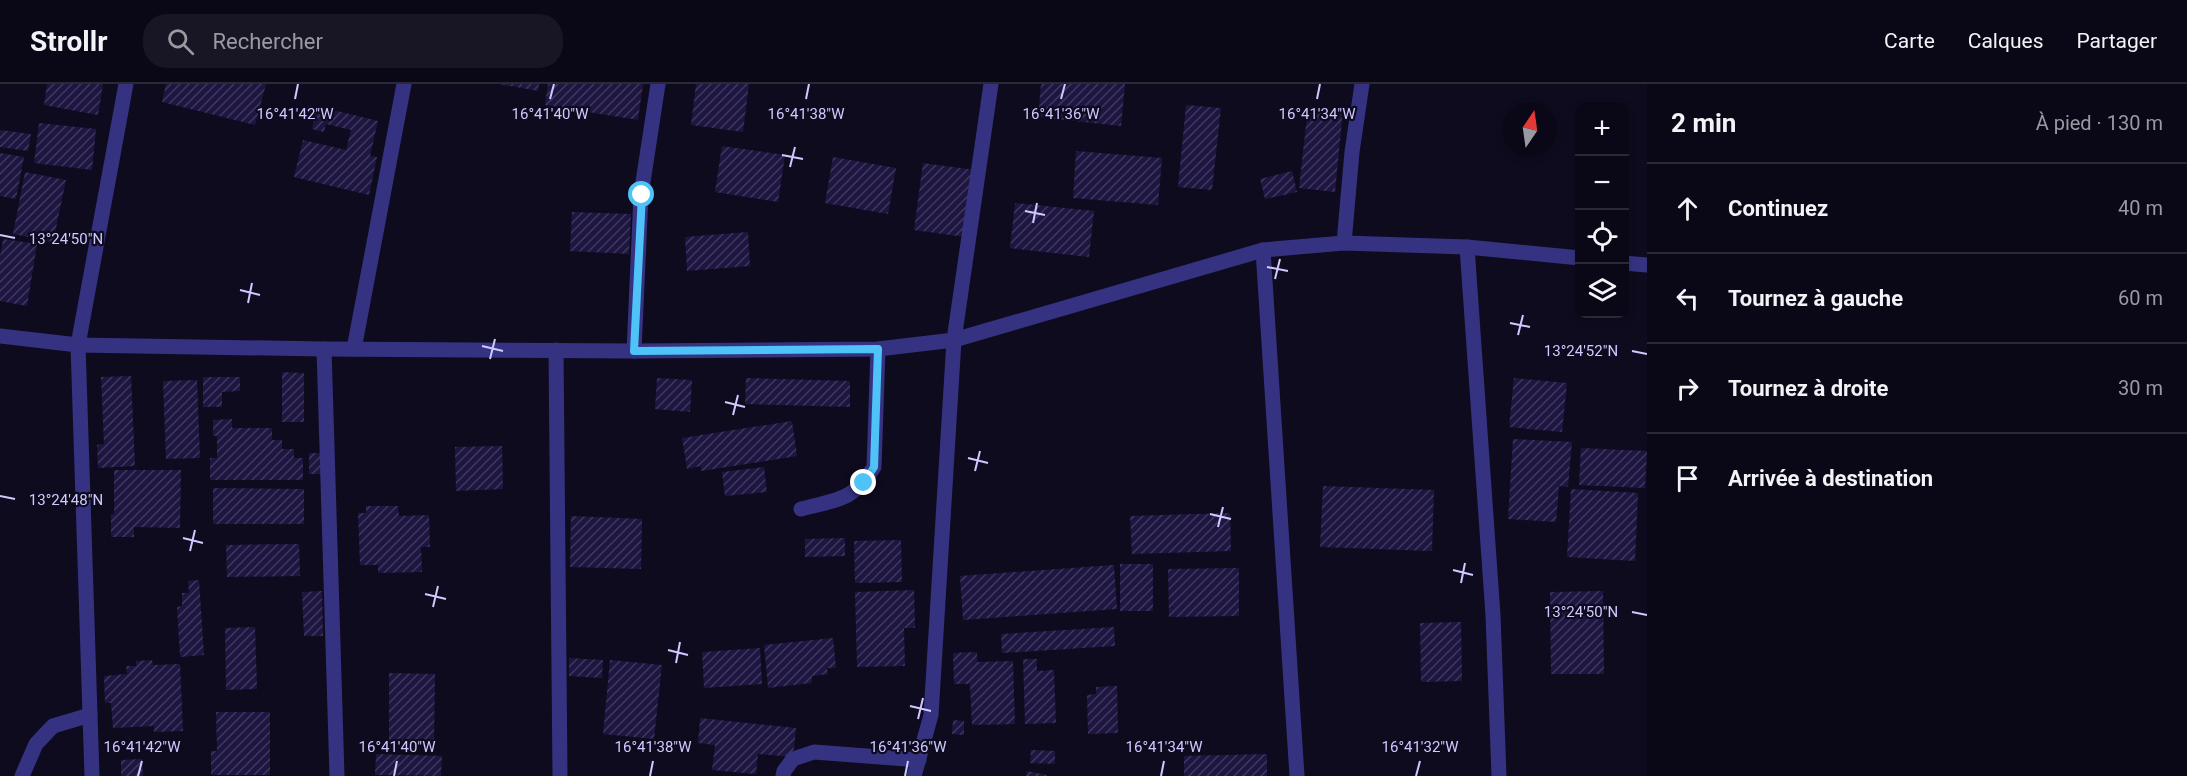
<!DOCTYPE html>
<html lang="fr">
<head>
<meta charset="utf-8">
<style>
	body { margin:0; font-family:Roboto,sans-serif; background:#181624; color:#f1f3f6 }
	.controls { position:absolute; right:18px; top:18px; display:grid; overflow:hidden; border-radius:12px; box-shadow:0 3px 9px #0003 }
	.controls button { width:54px; height:54px; display:grid; place-items:center; padding:0; border:0; border-bottom:2px solid #2a2936; background:#0a0817; color:#f1f3f6; font:30px sans-serif }
	.compass { position:absolute; left:1503px; top:18px; width:54px; height:54px; border-radius:50%; background:#0a0817; box-shadow:0 3px 9px #0003; rotate:13deg }
	.stop { position:absolute; width:18px; height:18px; margin:-14px; border:4px solid #4fc3f7; border-radius:50%; background:#fff }
	.stop.end { background:#4fc3f7; border-color:#fff; box-shadow:0 2px 6px #0008 }
	.list { margin:0; padding:0; list-style:none }
	h2 { display:flex; justify-content:space-between; align-items:center; height:78px; margin:0; padding:0 24px; font-size:26px }
	h2 small { font-size:20px; font-weight:400; color:#999aa1 }
	.list li { display:grid; grid-template-columns:39px 1fr auto; gap:18px; align-items:center; box-sizing:border-box; height:90px; padding:0 24px; border-top:2px solid #2a2936 }
	.list b { display:block; font-size:22px; white-space:nowrap }
	.list em { font-size:20px; font-style:normal; color:#999aa1 }
	.icon { flex:none; width:33px; height:33px; fill:none; stroke:currentColor; stroke-width:2; stroke-linecap:round; stroke-linejoin:round }
	.map { position:relative; flex:none; width:1647px; height:692px; overflow:hidden }
	header { display:flex; align-items:center; gap:36px; box-sizing:border-box; height:84px; padding:0 30px; background:#0a0817; border-bottom:2px solid #2a2936 }
	header strong { font-size:28px }
	nav { display:flex; gap:33px; margin-inline-start:auto; font-size:21px }
	.search { width:420px; height:54px; background:#181624; display:flex; align-items:center; gap:15px; box-sizing:border-box; padding:0 21px; border-radius:24px; color:#999aa1; font-size:22px }
	main { display:flex }
	aside { flex:1; background:#0a0817 }
	.map>svg:first-child { display:block }
	.building { fill:url(#building-hatch) }
	.lines { fill:none; stroke-linecap:round; stroke-linejoin:round }
	.minor { stroke:#353381; stroke-width:15 }
	.route { stroke:#4fc3f7; stroke-width:8 }
	.ticks { fill:none; stroke:#cfc9ff; stroke-width:2 }
	.ticks-label { font-size:15px; text-anchor:middle; fill:#cfc9ff; stroke:#0e0b1f; stroke-width:4.5; stroke-linejoin:round; paint-order:stroke }
</style>
</head>
<body>
<header>
<strong>Strollr</strong>
<div class="search"><svg class="icon" aria-label="search" viewBox="0 0 24 24"><circle cx="10" cy="10" r="6"/><path d="M15 15l6 6"/></svg>Rechercher</div>
<nav><a>Carte</a><a>Calques</a><a>Partager</a></nav>
</header>
<main>
<div class="map">
<svg width="1647" height="692" viewBox="0 0 1647 692">
	<defs>
		<pattern id="building-hatch" width="6" height="6" patternUnits="userSpaceOnUse" patternTransform="scale(1.5)"><rect width="6" height="6" fill="#1e1641"/><path d="M-1 1l2-2M0 6l6-6M5 7l2-2" fill="none" stroke="#3e375e"/></pattern>
	</defs>
	<rect width="100%" height="100%" fill="#0e0b1f"/>
	<g class="building">
		<polygon points="47,0 103,0 98,31 44,21"/>
		<polygon points="166,0 266,0 255,41 162,18"/>
		<polygon points="499,0 539,0 538,7"/>
		<polygon points="548,0 643,0 638,36 545,21"/>
		<polygon points="696,0 749,0 743,48 691,41"/>
		<polygon points="1041,0 1125,0 1121,42 1038,33"/>
		<polygon points="1186,21 1221,24 1212,106 1178,103"/>
		<polygon points="317,22 378,37 370,72 377,73 369,111 294,93 303,56 346,66 351,46 326,40 324,48 312,45"/>
		<polygon points="1308,23 1343,26 1335,108 1299,104"/>
		<polygon points="39,39 96,45 92,86 34,79"/>
		<polygon points="0,46 31,50 28,67 0,63"/>
		<polygon points="722,62 785,71 778,118 715,108"/>
		<polygon points="1076,67 1162,74 1158,121 1073,114"/>
		<polygon points="0,69 24,73 16,115 0,112"/>
		<polygon points="833,73 896,84 888,130 825,119"/>
		<polygon points="923,79 975,86 965,153 914,146"/>
		<polygon points="1292,87 1297,108 1265,115 1260,95"/>
		<polygon points="25,88 66,96 53,158 13,150"/>
		<polygon points="1015,119 1094,127 1089,173 1010,164"/>
		<polygon points="572,128 631,130 629,170 570,167"/>
		<polygon points="748,148 750,182 687,187 685,153"/>
		<polygon points="3,155 37,160 27,222 0,217 0,173"/>
		<polygon points="282,288 304,289 304,338 282,338"/>
		<polygon points="131,292 135,382 98,384 97,361 104,360 101,293"/>
		<polygon points="203,293 240,293 240,307 222,308 222,323 203,323"/>
		<polygon points="657,294 692,296 690,328 655,325"/>
		<polygon points="746,294 850,297 850,323 745,320"/>
		<polygon points="1514,294 1567,299 1562,348 1509,343"/>
		<polygon points="197,296 200,374 166,375 163,297"/>
		<polygon points="232,335 232,344 272,344 272,356 282,356 282,365 294,365 294,374 303,374 303,396 210,396 210,374 217,374 217,352 213,352 213,336"/>
		<polygon points="792,337 797,372 701,387 701,382 687,385 682,354"/>
		<polygon points="1513,355 1572,358 1568,403 1559,402 1556,438 1508,435"/>
		<polygon points="502,362 503,405 456,407 455,363"/>
		<polygon points="1581,364 1647,367 1645,404 1579,401"/>
		<rect x="309" y="369" width="12" height="21"/>
		<polygon points="764,383 767,408 725,412 722,388"/>
		<polygon points="114,386 181,386 180,444 134,443 134,453 111,453 111,430 114,430"/>
		<polygon points="1323,402 1434,406 1432,467 1320,463"/>
		<polygon points="213,404 304,405 304,440 213,440"/>
		<polygon points="1571,405 1638,409 1635,477 1567,473"/>
		<polygon points="366,422 398,422 399,432 429,431 430,463 421,463 422,488 378,489 378,481 360,481 358,429 366,429"/>
		<polygon points="1230,429 1231,467 1132,470 1130,432"/>
		<polygon points="571,432 642,435 641,485 570,483"/>
		<polygon points="845,454 845,472 805,473 805,455"/>
		<polygon points="901,456 902,498 855,499 854,457"/>
		<polygon points="299,460 300,492 227,493 226,461"/>
		<rect x="1120" y="480" width="33" height="47"/>
		<polygon points="1114,481 1117,525 963,536 960,492"/>
		<polygon points="1239,484 1239,532 1169,533 1168,485"/>
		<polygon points="199,496 204,571 180,573 177,523 182,522 182,509 189,509 188,497"/>
		<polygon points="914,506 915,544 904,544 905,582 857,583 855,508"/>
		<polygon points="322,507 323,552 304,552 302,508"/>
		<polygon points="1603,507 1604,590 1551,590 1550,508"/>
		<polygon points="1461,538 1462,597 1421,598 1420,539"/>
		<polygon points="255,543 257,605 226,606 225,544"/>
		<polygon points="1114,543 1115,562 1002,569 1001,550"/>
		<polygon points="833,554 836,584 827,584 828,590 812,592 812,599 768,604 764,561"/>
		<polygon points="760,564 762,600 704,604 702,568"/>
		<polygon points="977,568 977,578 1013,577 1015,640 972,641 970,600 954,600 953,569"/>
		<polygon points="569,574 603,576 602,594 569,592"/>
		<polygon points="1023,575 1037,575 1037,587 1054,586 1056,639 1025,640"/>
		<polygon points="152,576 153,581 180,580 183,647 154,648 154,642 113,644 111,619 105,619 104,592 127,590 126,582 136,582 136,577"/>
		<polygon points="610,576 662,581 654,655 603,650"/>
		<polygon points="389,589 435,590 434,659 389,659"/>
		<polygon points="1117,602 1118,649 1088,650 1087,611 1096,610 1096,603"/>
		<polygon points="216,628 270,628 270,691 211,691 211,667 217,667"/>
		<polygon points="700,634 796,644 793,673 758,670 756,690 712,686 715,661 698,659"/>
		<polygon points="953,636 964,637 964,651 952,650"/>
		<polygon points="1031,666 1055,667 1055,680 1030,679"/>
		<polygon points="376,670 442,672 441,692 375,691"/>
		<polygon points="1267,670 1267,692 1184,692 1184,672"/>
		<polygon points="142,675 143,692 121,692 121,676"/>
		<polygon points="1027,687 1047,691 1046,692 1026,692"/>
	</g>
	<g class="lines">
		<g class="minor">
			<polyline points="1344,159 1352,68 1362,0"/>
			<polyline points="1467,163 1493,531 1499,692"/>
			<polyline points="1263,166 1297,692"/>
			<polyline points="1624,179 1647,181"/>
			<polyline points="0,252 78,261 324,265 634,267 878,265 954,256 1263,166 1344,159 1467,163 1580,174"/>
			<polyline points="324,265 337,692"/>
			<polyline points="354,265 404,0"/>
			<polyline points="556,266 560,692"/>
			<polyline points="634,267 641,111 658,0"/>
			<path d="M801 425C838 415 852 418 874 383L878 265"/>
			<polyline points="22,692 36,660 53,642 90,631"/>
			<polyline points="92,692 78,261 126,0"/>
			<polyline points="783,692 784,687 793,675 814,668 919,676"/>
			<polyline points="914,692 931,631 954,256 991,0"/>
		</g>
	</g>
	<g class="lines">
		<polyline class="route" points="642,111 634,267 878,265 874,383 864,399"/>
	</g>
	<path class="ticks" d="M295 15 298 0M550 15 554 0M806 15 809 0M1061 15 1065 0M1317 15 1320 0M782 71 803 75M790 83 795 63M1025 127 1045 131M1033 139 1037 119M0 151 15 154M1267 183 1288 187M1275 195 1280 175M240 206 260 211M248 219 252 199M1510 239 1530 243M1518 251 1523 231M482 262 503 267M1632 267 1647 270M490 275 495 255M725 318 745 323M733 331 738 311M968 374 988 379M975 387 980 367M0 412 15 415M1210 430 1231 435M1218 443 1223 423M183 454 203 459M190 467 195 446M1453 486 1473 491M1461 499 1465 479M425 510 446 515M433 523 438 502M1632 528 1647 531M668 566 688 571M676 579 680 558M910 622 931 627M918 635 923 614M138 692 142 677M394 692 397 677M650 692 653 677M905 692 908 677M1161 692 1164 677M1416 692 1420 677"/>
	<g class="ticks-label">
		<text x="295" y="35">16°41'42"W</text>
		<text x="550" y="35">16°41'40"W</text>
		<text x="806" y="35">16°41'38"W</text>
		<text x="1061" y="35">16°41'36"W</text>
		<text x="1317" y="35">16°41'34"W</text>
		<text x="66" y="160">13°24'50"N</text>
		<text x="1581" y="272">13°24'52"N</text>
		<text x="66" y="421">13°24'48"N</text>
		<text x="1581" y="533">13°24'50"N</text>
		<text x="142" y="668">16°41'42"W</text>
		<text x="397" y="668">16°41'40"W</text>
		<text x="653" y="668">16°41'38"W</text>
		<text x="908" y="668">16°41'36"W</text>
		<text x="1164" y="668">16°41'34"W</text>
		<text x="1420" y="668">16°41'32"W</text>
	</g>
</svg>
<div class="controls">
<button>+</button>
<button>−</button>
<button><svg class="icon" aria-label="locate" viewBox="0 0 24 24"><circle cx="12" cy="12" r="6"/><path d="M12 2v4M12 18v4M2 12h4M18 12h4"/></svg></button>
<button><svg class="icon" aria-label="layers" viewBox="0 0 24 24"><path d="M12 4l9 5-9 5-9-5zM3 14l9 5 9-5"/></svg></button>
</div>
<svg class="compass" viewBox="-18 -18 36 36"><path d="M0-13l5 13h-10z" fill="#e53935"/><path d="M0 13l5-13h-10z" fill="#999aa1"/></svg>
<div class="stop" style="left:642px;top:111px"></div>
<div class="stop end" style="left:864px;top:399px"></div>
</div>
<aside>
<h2>2 min<small>À pied · 130 m</small></h2>
<ul class="list">
<li><svg class="icon" aria-label="ahead" viewBox="0 0 24 24"><path d="M12 20V5M6 11l6-6 6 6"/></svg><div><b>Continuez</b></div><em>40 m</em></li>
<li><svg class="icon" aria-label="left" viewBox="0 0 24 24"><path d="M17 20v-9H6M10 6l-5 5 5 5"/></svg><div><b>Tournez à gauche</b></div><em>60 m</em></li>
<li><svg class="icon" aria-label="right" viewBox="0 0 24 24"><path d="M7 20v-9h11M14 6l5 5-5 5"/></svg><div><b>Tournez à droite</b></div><em>30 m</em></li>
<li><svg class="icon" aria-label="arrive" viewBox="0 0 24 24"><path d="M6 21V4h12l-3 4 3 4H6"/></svg><div><b>Arrivée à destination</b></div></li>
</ul>
</aside>
</main>
</body>
</html>
